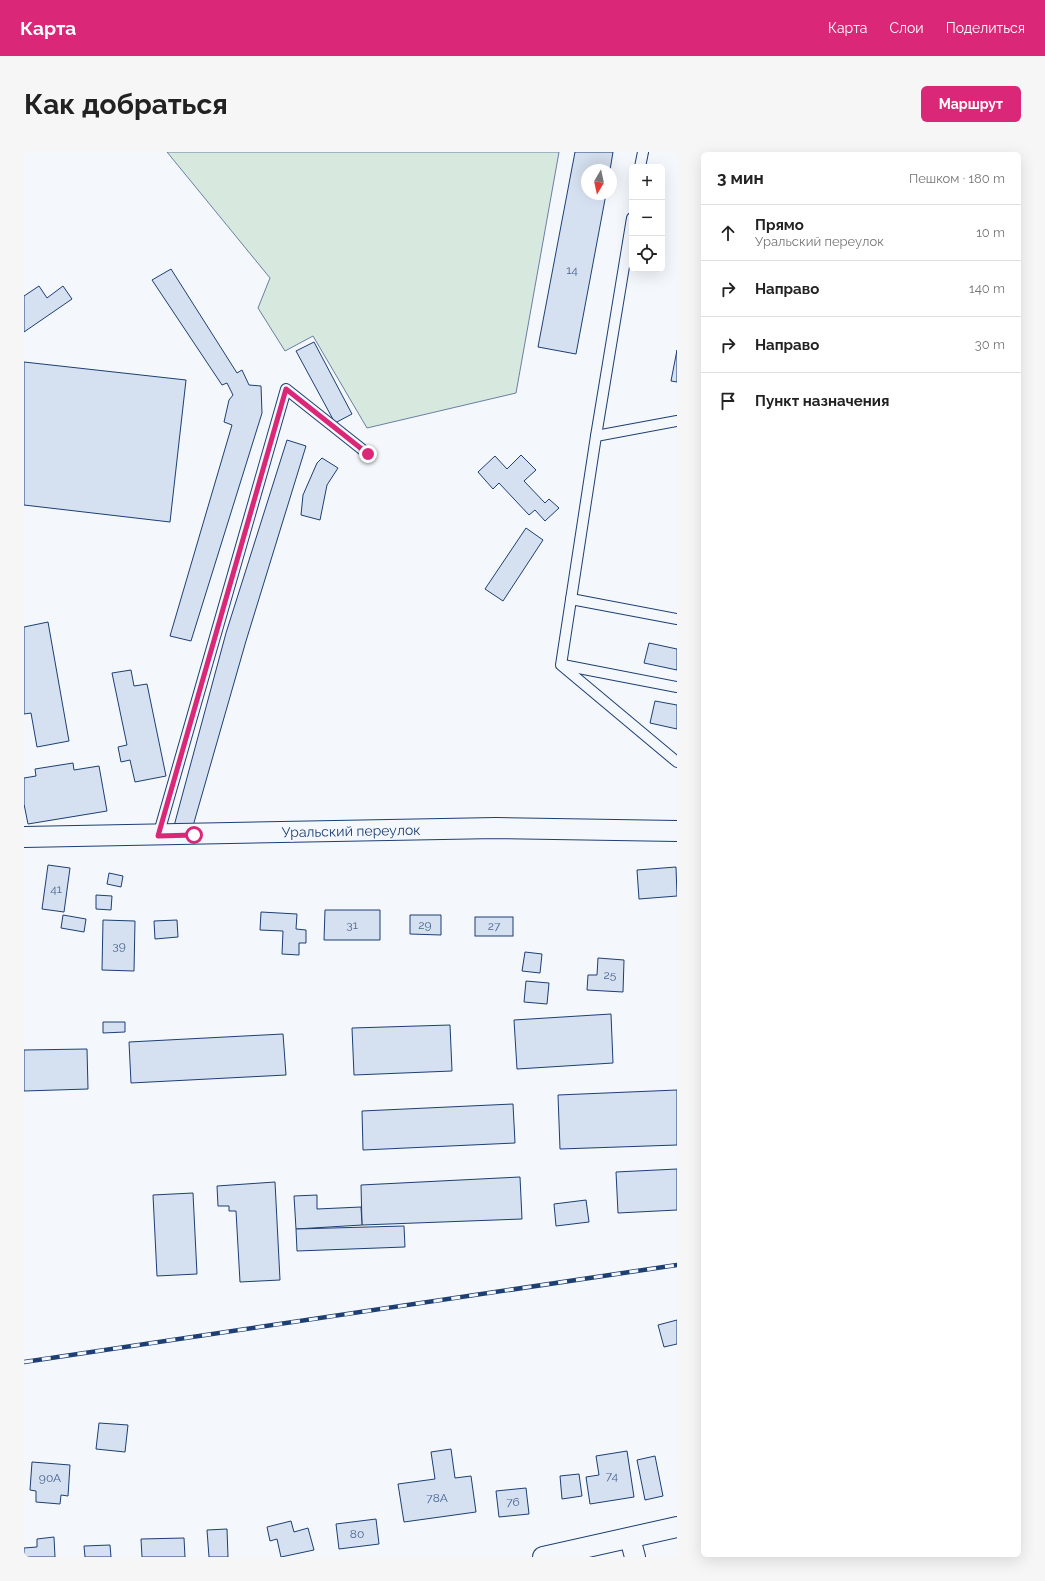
<!DOCTYPE html>
<html lang="ru">
<head>
<meta charset="utf-8">
<style>
	body { margin:0; font-family:Raleway,sans-serif; background:#f6f6f6; color:#222 }
	.controls { position:absolute; right:12px; top:12px; display:grid; overflow:hidden; border-radius:6px; box-shadow:0 4px 16px #0002 }
	.controls button { width:36px; height:36px; display:grid; place-items:center; padding:0; border:0; border-bottom:1px solid #e0e0e0; background:#fff; color:#222; font:20px sans-serif }
	.compass { position:absolute; left:557px; top:12px; width:36px; height:36px; border-radius:50%; background:#fff; box-shadow:0 4px 16px #0002; rotate:189deg }
	.stop { position:absolute; width:12px; height:12px; margin:-9px; border:3px solid #db2777; border-radius:50%; background:#fff }
	.stop.end { background:#db2777; border-color:#fff; box-shadow:0 1px 4px #0008 }
	.list { margin:0; padding:0; list-style:none }
	h2 { display:flex; justify-content:space-between; align-items:center; height:52px; margin:0; padding:0 16px; font-size:17px }
	h2 small { font-size:13px; font-weight:400; color:#767676 }
	.list li { display:grid; grid-template-columns:26px 1fr auto; gap:12px; align-items:center; box-sizing:border-box; height:56px; padding:0 16px; border-top:1px solid #e0e0e0 }
	.list b { display:block; font-size:15px; white-space:nowrap }
	.list p { margin:0; font-size:13px; white-space:nowrap; color:#767676 }
	.list em { font-size:13px; font-style:normal; color:#767676 }
	.icon { flex:none; width:22px; height:22px; fill:none; stroke:currentColor; stroke-width:2; stroke-linecap:round; stroke-linejoin:round }
	.map { position:relative; flex:none; width:653px; height:1405px; overflow:hidden; border-radius:6px }
	header { display:flex; align-items:center; gap:24px; box-sizing:border-box; height:56px; padding:0 20px; background:#db2777; color:#fff }
	header strong { font-size:19px }
	nav { display:flex; gap:22px; margin-inline-start:auto; font-size:14px }
	.intro { display:flex; align-items:center; justify-content:space-between; box-sizing:border-box; height:96px; padding:0 24px }
	h1 { margin:0; font-size:28px }
	.button { padding:10px 18px; border-radius:6px; background:#db2777; color:#fff; font-size:14px; font-weight:700 }
	main { display:flex; gap:24px; padding:0 24px }
	aside { flex:1; background:#fff; border-radius:6px; box-shadow:0 4px 16px #0002 }
	.map>svg:first-child { display:block }
	.green { fill:#d7e8df; stroke:#687fa3 }
	.building { fill:#d5e0f0; stroke:#1d3f73 }
	.lines { fill:none; stroke-linecap:round; stroke-linejoin:round }
	.service-casing { stroke:#1d3f73; stroke-width:12 }
	.minor-casing { stroke:#1d3f73; stroke-width:22 }
	.service { stroke:#f4f7fb; stroke-width:10 }
	.minor { stroke:#f4f7fb; stroke-width:20 }
	.rail-casing { stroke:#1d3f73; stroke-width:4.5 }
	.rail { stroke:#f4f7fb; stroke-width:3; stroke-dasharray:9; stroke-linecap:butt }
	.route { stroke:#db2777; stroke-width:5 }
	.labels { text-anchor:middle; dominant-baseline:central; stroke-width:3; stroke-linejoin:round; paint-order:stroke }
	.number-label { font-size:12px; fill:#4b6792 }
	.street-label { font-size:14px; fill:#1d3f73; stroke:#f4f7fb }
</style>
</head>
<body>
<header>
<strong>Карта</strong>
<nav><a>Карта</a><a>Слои</a><a>Поделиться</a></nav>
</header>
<div class="intro"><h1>Как добраться</h1><a class="button">Маршрут</a></div>
<main>
<div class="map">
<svg width="653" height="1405" viewBox="0 0 653 1405">
	<rect width="100%" height="100%" fill="#f4f7fb"/>
	<polygon class="green" points="143,0 535,0 492,241 343,276 289,184 261,199 234,156 246,126"/>
	<g class="building">
		<polygon points="551,0 589,0 586,18 563,18 563,42 582,42 552,202 514,195"/>
		<polygon points="147,117 213,221 218,218 225,233 237,234 238,261 167,489 146,484 208,273 200,270 205,248 209,243 203,231 198,233 128,128"/>
		<polygon points="15,134 23,146 39,134 48,147 0,180 0,144"/>
		<polygon points="290,190 328,262 311,271 272,199"/>
		<polygon points="653,198 653,230 647,229"/>
		<polygon points="0,210 162,228 146,370 0,353"/>
		<polygon points="263,288 282,294 222,489 169,674 150,674 202,481"/>
		<polygon points="497,303 512,318 500,329 521,351 525,347 535,356 521,369 511,358 505,363 475,331 469,337 454,320 471,304 483,317"/>
		<polygon points="298,306 314,316 303,333 296,368 277,363 279,343 293,311"/>
		<polygon points="502,376 519,388 479,449 461,437"/>
		<polygon points="24,470 45,589 13,595 7,561 0,562 0,475"/>
		<polygon points="625,491 653,497 653,518 620,511"/>
		<polygon points="107,518 110,534 123,532 142,624 111,630 106,608 97,610 94,595 103,593 88,521"/>
		<polygon points="631,549 653,553 653,577 626,571"/>
		<polygon points="49,611 50,618 75,614 83,659 4,672 0,652 0,626 12,624 11,617"/>
		<polygon points="24,713 46,716 40,760 18,757"/>
		<polygon points="652,715 653,744 615,747 613,718"/>
		<polygon points="85,721 99,724 97,735 83,732"/>
		<polygon points="72,743 88,744 87,758 72,757"/>
		<polygon points="301,758 356,758 356,788 300,788"/>
		<polygon points="237,760 273,762 272,777 282,778 282,791 275,791 275,803 258,802 259,779 236,778"/>
		<polygon points="39,763 62,767 60,780 37,776"/>
		<polygon points="386,763 417,763 417,783 386,782"/>
		<rect x="451" y="765" width="38" height="19"/>
		<polygon points="79,768 111,769 110,819 78,818"/>
		<polygon points="153,768 154,785 131,787 130,769"/>
		<polygon points="501,800 518,802 516,821 498,819"/>
		<polygon points="574,806 600,808 599,840 563,838 564,823 573,823"/>
		<polygon points="502,829 525,831 523,852 500,850"/>
		<polygon points="587,862 589,911 493,917 490,868"/>
		<polygon points="79,870 101,870 101,880 79,881"/>
		<polygon points="426,873 428,919 330,923 328,876"/>
		<polygon points="259,882 262,923 107,931 105,890"/>
		<polygon points="63,897 64,937 0,939 0,898"/>
		<polygon points="653,938 653,993 536,997 534,943"/>
		<polygon points="489,952 491,991 339,998 338,959"/>
		<polygon points="653,1017 653,1058 594,1061 592,1020"/>
		<polygon points="496,1025 498,1067 338,1073 337,1033"/>
		<polygon points="251,1030 256,1128 216,1130 212,1059 205,1059 205,1054 194,1054 193,1034"/>
		<polygon points="169,1041 173,1122 133,1124 129,1043"/>
		<polygon points="293,1043 293,1057 337,1055 338,1073 272,1077 270,1044"/>
		<polygon points="562,1048 565,1070 532,1074 530,1052"/>
		<polygon points="380,1074 381,1095 273,1099 272,1077"/>
		<polygon points="653,1168 653,1192 640,1195 634,1173"/>
		<polygon points="75,1271 104,1273 101,1300 72,1297"/>
		<polygon points="427,1297 431,1326 447,1324 452,1360 380,1370 374,1332 411,1327 407,1300"/>
		<polygon points="603,1299 610,1345 566,1352 562,1325 575,1323 572,1304"/>
		<polygon points="631,1304 639,1344 621,1348 613,1308"/>
		<polygon points="8,1310 46,1313 44,1344 37,1343 36,1352 12,1350 12,1339 6,1338"/>
		<polygon points="555,1322 558,1344 538,1347 536,1324"/>
		<polygon points="502,1336 505,1362 475,1365 472,1339"/>
		<polygon points="352,1367 355,1392 315,1397 312,1372"/>
		<polygon points="267,1369 270,1380 284,1376 290,1398 257,1405 253,1387 246,1389 243,1375"/>
		<polygon points="203,1377 204,1405 185,1405 183,1378"/>
		<polygon points="30,1385 31,1405 0,1405 0,1396 13,1395 13,1387"/>
		<polygon points="160,1386 161,1405 118,1405 117,1387"/>
		<polygon points="86,1393 87,1405 61,1405 60,1394"/>
	</g>
	<g class="lines">
		<defs>
			<g id="service">
				<polyline points="616,15 619,0"/>
				<polyline points="608,66 572,284 537,513 653,610"/>
				<polyline points="572,284 653,269"/>
				<polyline points="547,447 653,467"/>
				<polyline points="539,513 653,535"/>
				<polyline points="134,684 262,237 344,302"/>
			</g>
			<g id="minor">
				<polyline points="0,685 472,676 653,679"/>
				<polyline points="606,1386 611,1405"/>
				<polyline points="519,1405 653,1375"/>
			</g>
		</defs>
		<use href="#service" class="service-casing"/>
		<use href="#minor" class="minor-casing"/>
		<use href="#service" class="service"/>
		<use href="#minor" class="minor"/>
		<defs>
			<polyline id="rail" points="0,1210 653,1113"/>
		</defs>
		<use href="#rail" class="rail-casing"/>
		<use href="#rail" class="rail"/>
	</g>
	<g class="lines">
		<polyline class="route" points="170,683 134,684 262,237 344,302"/>
	</g>
	<g class="labels">
		<g class="number-label">
			<text x="548" y="118">14</text>
			<text x="32" y="737">41</text>
			<text x="328" y="773">31</text>
			<text x="401" y="773">29</text>
			<text x="470" y="774">27</text>
			<text x="95" y="794">39</text>
			<text x="586" y="823">25</text>
			<text x="588" y="1324">74</text>
			<text x="26" y="1326">90А</text>
			<text x="413" y="1346">78А</text>
			<text x="489" y="1350">76</text>
			<text x="333" y="1382">80</text>
		</g>
		<g class="street-label">
			<text transform="translate(327 679) rotate(-1)">Уральский переулок</text>
		</g>
	</g>
</svg>
<div class="controls">
<button>+</button>
<button>−</button>
<button><svg class="icon" aria-label="locate" viewBox="0 0 24 24"><circle cx="12" cy="12" r="6"/><path d="M12 2v4M12 18v4M2 12h4M18 12h4"/></svg></button>
</div>
<svg class="compass" viewBox="-18 -18 36 36"><path d="M0-13l5 13h-10z" fill="#e53935"/><path d="M0 13l5-13h-10z" fill="#767676"/></svg>
<div class="stop" style="left:170px;top:683px"></div>
<div class="stop end" style="left:344px;top:302px"></div>
</div>
<aside>
<h2>3 мин<small>Пешком · 180 m</small></h2>
<ul class="list">
<li><svg class="icon" aria-label="ahead" viewBox="0 0 24 24"><path d="M12 20V5M6 11l6-6 6 6"/></svg><div><b>Прямо</b><p>Уральский переулок</p></div><em>10 m</em></li>
<li><svg class="icon" aria-label="right" viewBox="0 0 24 24"><path d="M7 20v-9h11M14 6l5 5-5 5"/></svg><div><b>Направо</b></div><em>140 m</em></li>
<li><svg class="icon" aria-label="right" viewBox="0 0 24 24"><path d="M7 20v-9h11M14 6l5 5-5 5"/></svg><div><b>Направо</b></div><em>30 m</em></li>
<li><svg class="icon" aria-label="arrive" viewBox="0 0 24 24"><path d="M6 21V4h12l-3 4 3 4H6"/></svg><div><b>Пункт назначения</b></div></li>
</ul>
</aside>
</main>
</body>
</html>
